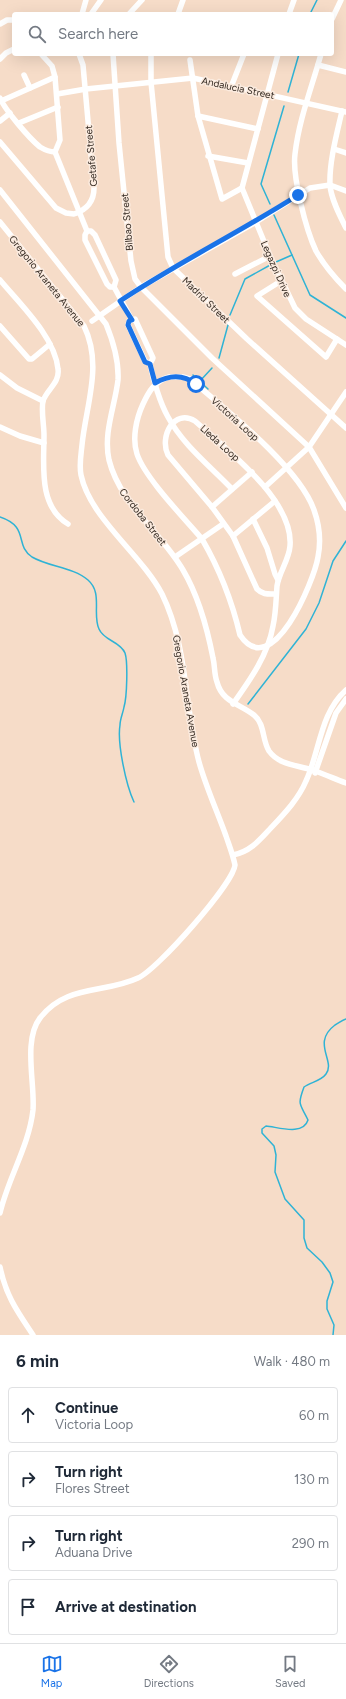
<!DOCTYPE html>
<html lang="en">
<head>
<meta charset="utf-8">
<style>
	body { margin:0; font-family:Figtree,sans-serif; background:#f2f2f3; color:#1f2937 }
	.stop { position:absolute; width:12px; height:12px; margin:-9px; border:3px solid #1a73e8; border-radius:50%; background:#fff }
	.stop.end { background:#1a73e8; border-color:#fff; box-shadow:0 1px 4px #0008 }
	.list { margin:0; padding:0; list-style:none }
	h2 { display:flex; justify-content:space-between; align-items:center; height:52px; margin:0; padding:0 16px; font-size:17px }
	h2 small { font-size:13px; font-weight:400; color:#747a83 }
	.list li { display:grid; grid-template-columns:26px 1fr auto; gap:12px; align-items:center; box-sizing:border-box; height:56px; margin:0 8px 8px; padding:0 8px; border:1px solid #e0e1e3; border-radius:4px }
	.list b { display:block; font-size:15px; white-space:nowrap }
	.list p { margin:0; font-size:13px; white-space:nowrap; color:#747a83 }
	.list em { font-size:13px; font-style:normal; color:#747a83 }
	.icon { flex:none; width:22px; height:22px; fill:none; stroke:currentColor; stroke-width:2; stroke-linecap:round; stroke-linejoin:round }
	.map { position:relative; flex:none; width:346px; height:1335px; overflow:hidden }
	.search { position:absolute; background:#fff; box-shadow:0 4px 16px #0002; left:12px; right:12px; top:12px; height:44px; display:flex; align-items:center; gap:10px; box-sizing:border-box; padding:0 14px; border-radius:4px; color:#747a83; font-size:15px }
	.sheet { height:308px; background:#fff }
	nav { display:flex; justify-content:space-around; align-items:center; box-sizing:border-box; height:56px; border-top:1px solid #e0e1e3; background:#fff; font-size:11px; color:#747a83 }
	nav a { display:grid; justify-items:center; gap:2px }
	nav .on { color:#1a73e8 }
	.map>svg:first-child { display:block }
	.lines { fill:none; stroke-linecap:round; stroke-linejoin:round }
	.stream { stroke:#2fb3d5; stroke-width:1.5 }
	.minor { stroke:#fff; stroke-width:5.5 }
	.route { stroke:#1a73e8; stroke-width:5 }
	.labels { text-anchor:middle; dominant-baseline:central; stroke-width:3; stroke-linejoin:round; paint-order:stroke }
	.street-label { font-size:10px; fill:#332921; stroke:#fbebdf }
</style>
</head>
<body>
<div class="map">
<svg width="346" height="1335" viewBox="0 0 346 1335">
	<rect width="100%" height="100%" fill="#f6dcc8"/>
	<g class="lines">
		<g class="stream">
			<polyline points="310,14 317,0"/>
			<polyline points="288,92 299,54"/>
			<polyline points="270,204 261,184 284,106"/>
			<polyline points="274,215 310,295 346,318"/>
			<polyline points="276,262 292,255"/>
			<polyline points="230,315 245,279 272,264"/>
			<polyline points="219,358 228,325"/>
			<polyline points="193,375 208,389"/>
			<polyline points="200,381 212,368"/>
			<path d="M0 517C30 527 14 545 32 557 49 567 73 567 88 580 103 593 92 614 99 629 104 641 120 641 125 653 128 662 127 697 124 707 123 713 120 719 120 725 117 743 126 785 134 802"/>
			<polyline points="248,704 306,629 319,603 333,561 346,541"/>
			<path d="M333 1335 334 1325 327 1309V1301L333 1282 330 1273 322 1262 307 1248 304 1238V1220L285 1199 275 1172 276 1155 274 1146 262 1133V1129L266 1126C278 1127 303 1136 308 1120 300 1103 297 1106 304 1087 311 1082 321 1081 326 1074 336 1061 311 1043 335 1025 339 1023 342 1020 346 1019"/>
		</g>
		<g class="minor">
			<polyline points="82,14 86,0"/>
			<polyline points="91,14 101,0"/>
			<polyline points="129,14 142,0"/>
			<polyline points="178,14 183,0"/>
			<polyline points="289,14 294,0"/>
			<polyline points="332,19 341,0"/>
			<polyline points="0,24 7,20 14,20"/>
			<polyline points="41,54 52,66 55,77 60,140 55,152"/>
			<polyline points="113,54 119,143 131,261 135,279 141,287 212,358 309,447 346,508"/>
			<polyline points="151,54 151,82 168,257 173,268 247,339 346,428"/>
			<polyline points="278,54 242,188 270,256 295,308 306,319 346,345"/>
			<path d="M321 54C312 87 299 119 295 154 292 176 306 230 316 251 324 265 334 277 346 289"/>
			<polyline points="0,59 6,53 14,49"/>
			<polyline points="190,60 198,116 222,199 242,188"/>
			<polyline points="318,65 346,72"/>
			<polyline points="24,75 30,88"/>
			<polyline points="231,87 244,54"/>
			<polyline points="57,94 86,89 193,78 346,112"/>
			<path d="M0 98C5 110 29 138 40 147 45 150 50 152 55 152"/>
			<polyline points="1,101 55,77"/>
			<path d="M342 111C337 133 329 162 330 185 331 199 340 216 346 228"/>
			<polyline points="198,116 258,129"/>
			<polyline points="0,121 10,113"/>
			<polyline points="19,123 58,107"/>
			<path d="M0 142 56 208 66 213 74 214C86 210 94 202 94 188L83 65 79 54"/>
			<polyline points="334,149 346,153"/>
			<polyline points="55,152 87,231 85,235 85,240 107,284 110,287 114,287"/>
			<polyline points="208,156 248,163"/>
			<path d="M0 190 106 324C113 341 119 361 118 380 115 406 103 433 109 460 120 504 161 532 183 570 199 597 207 627 213 658 215 666 214 674 217 682 222 702 240 704 254 715 265 724 262 740 269 751 279 765 297 765 312 770 324 774 335 779 346 783"/>
			<path d="M0 222 84 326C103 365 86 405 82 445 81 455 79 465 81 475 90 518 141 554 162 594 188 647 184 706 199 762 206 787 217 811 226 836 229 845 233 855 235 865 233 884 157 970 138 978 104 994 66 984 40 1018 23 1040 35 1083 33 1110 29 1146 8 1178 0 1213"/>
			<polyline points="87,231 91,231 95,235 116,280 114,287"/>
			<polyline points="235,274 270,256"/>
			<path d="M0 280C20 304 55 337 58 369 60 383 47 389 43 401 41 411 44 425 44 435 44 465 38 506 68 524"/>
			<polyline points="281,281 257,296 326,357 337,339"/>
			<polyline points="114,287 132,320"/>
			<polygon points="135,319 153,358 150,364 145,361 128,325 129,321"/>
			<polyline points="92,321 141,287 256,222 310,188 330,185 346,191"/>
			<polyline points="0,326 29,359 32,359 50,344"/>
			<path d="M150 364C153 379 160 403 168 417 183 445 210 466 232 489"/>
			<polyline points="0,375 17,388 43,401"/>
			<path d="M169 377H183L190 379C225 409 299 467 314 510 319 524 321 542 318 557 314 581 272 683 240 635 232 601 220 570 202 539 185 519 145 478 137 454 132 439 136 419 143 404 149 391 155 381 169 377Z"/>
			<polyline points="0,427 20,436 44,443"/>
			<polyline points="265,487 309,447 346,392"/>
			<polyline points="212,507 252,472"/>
			<polyline points="253,519 267,548 275,574 278,580"/>
			<polyline points="233,536 275,501"/>
			<polyline points="175,557 223,524"/>
			<path d="M233 704C250 680 268 655 273 626 276 613 276 599 277 586 279 572 289 560 290 546 294 500 226 449 195 421 174 408 159 437 168 455L212 507 233 536 257 589C263 595 268 594 276 594"/>
			<polyline points="315,773 336,713 346,699"/>
			<path d="M233 855C249 852 258 842 269 830 283 815 298 800 306 781 320 751 320 713 346 690"/>
			<path d="M0 1267C6 1296 17 1311 33 1335"/>
		</g>
	</g>
	<g class="lines">
		<path class="route" d="M196 384C183 374 169 375 155 383L150 364 145 362 128 325 129 321 132 320 120 301C177 263 240 232 298 195"/>
	</g>
	<g class="labels">
		<g class="street-label">
			<text transform="translate(238 88) rotate(12)">Andalucia Street</text>
			<text transform="translate(91 156) rotate(-95)">Getafe Street</text>
			<text transform="translate(127 222) rotate(-95)">Bilbao Street</text>
			<text transform="translate(276 269) rotate(66)">Legazpi Drive</text>
			<text transform="translate(47 281) rotate(51)">Gregorio Araneta Avenue</text>
			<text transform="translate(206 300) rotate(44)">Madrid Street</text>
			<text transform="translate(235 419) rotate(42)">Victoria Loop</text>
			<text transform="translate(220 443) rotate(42)">Lleda Loop</text>
			<text transform="translate(143 517) rotate(52)">Cordoba Street</text>
			<text transform="translate(186 691) rotate(80)">Gregorio Araneta Avenue</text>
		</g>
	</g>
</svg>
<div class="stop" style="left:196px;top:384px"></div>
<div class="stop end" style="left:298px;top:195px"></div>
<div class="search"><svg class="icon" aria-label="search" viewBox="0 0 24 24"><circle cx="10" cy="10" r="6"/><path d="M15 15l6 6"/></svg>Search here</div>
</div>
<section class="sheet">
<h2>6 min<small>Walk · 480 m</small></h2>
<ul class="list">
<li><svg class="icon" aria-label="ahead" viewBox="0 0 24 24"><path d="M12 20V5M6 11l6-6 6 6"/></svg><div><b>Continue</b><p>Victoria Loop</p></div><em>60 m</em></li>
<li><svg class="icon" aria-label="right" viewBox="0 0 24 24"><path d="M7 20v-9h11M14 6l5 5-5 5"/></svg><div><b>Turn right</b><p>Flores Street</p></div><em>130 m</em></li>
<li><svg class="icon" aria-label="right" viewBox="0 0 24 24"><path d="M7 20v-9h11M14 6l5 5-5 5"/></svg><div><b>Turn right</b><p>Aduana Drive</p></div><em>290 m</em></li>
<li><svg class="icon" aria-label="arrive" viewBox="0 0 24 24"><path d="M6 21V4h12l-3 4 3 4H6"/></svg><div><b>Arrive at destination</b></div></li>
</ul>
</section>
<nav>
<a class="on"><svg class="icon" aria-label="map" viewBox="0 0 24 24"><path d="M3 6l6-2 6 2 6-2v14l-6 2-6-2-6 2zM9 4v14M15 6v14"/></svg>Map</a>
<a><svg class="icon" aria-label="directions" viewBox="0 0 24 24"><path d="M12 3l9 9-9 9-9-9zM9 14v-3h6M13 9l2 2-2 2"/></svg>Directions</a>
<a><svg class="icon" aria-label="saved" viewBox="0 0 24 24"><path d="M7 4h10v16l-5-4-5 4z"/></svg>Saved</a>
</nav>
</body>
</html>
